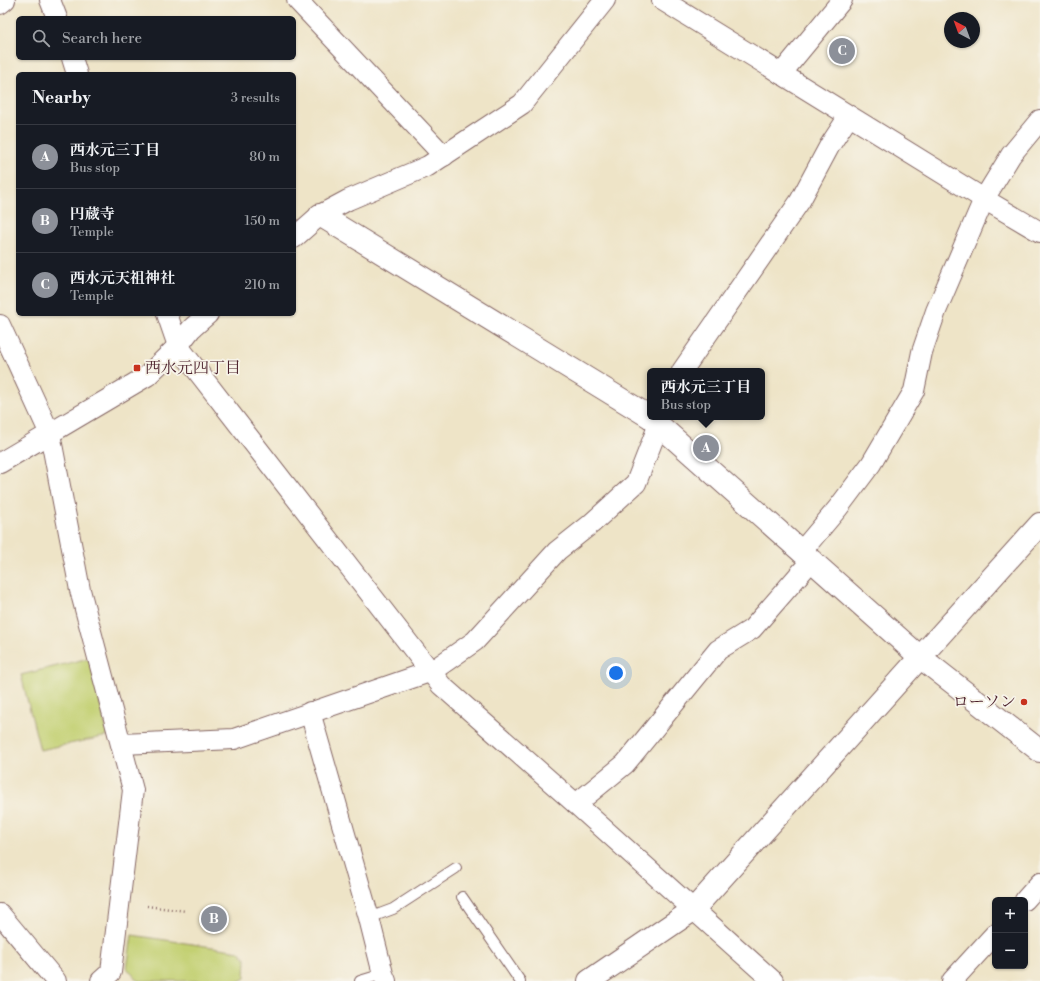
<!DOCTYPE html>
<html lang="en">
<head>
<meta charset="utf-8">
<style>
	body { margin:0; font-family:"Libre Bodoni","Noto Serif JP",serif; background:#242831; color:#f1f3f6 }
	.controls { position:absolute; right:12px; bottom:12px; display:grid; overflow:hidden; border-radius:6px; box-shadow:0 1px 3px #0004 }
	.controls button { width:36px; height:36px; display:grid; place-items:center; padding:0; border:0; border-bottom:1px solid #363941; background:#171b24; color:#f1f3f6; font:20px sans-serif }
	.compass { position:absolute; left:944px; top:12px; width:36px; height:36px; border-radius:50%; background:#171b24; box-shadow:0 1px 3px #0004; rotate:319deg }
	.you { position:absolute; left:616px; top:673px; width:14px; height:14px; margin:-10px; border:3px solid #fff; border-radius:50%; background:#1a73e8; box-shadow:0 0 0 6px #1a73e833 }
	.badge { display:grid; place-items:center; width:26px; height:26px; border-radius:50%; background:#8c9099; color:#fff; font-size:13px; font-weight:700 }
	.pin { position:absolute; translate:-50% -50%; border:2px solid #fff; box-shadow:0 1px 4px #0006 }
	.popup { position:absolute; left:647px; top:368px; width:118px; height:52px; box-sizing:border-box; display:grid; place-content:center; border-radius:6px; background:#171b24; filter:drop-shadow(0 1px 3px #0005); font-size:13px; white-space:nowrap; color:#9ea1a6 }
	.popup b { font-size:15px; color:#f1f3f6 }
	.popup::after { content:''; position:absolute; left:50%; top:100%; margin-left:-8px; border:8px solid transparent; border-top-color:#171b24 }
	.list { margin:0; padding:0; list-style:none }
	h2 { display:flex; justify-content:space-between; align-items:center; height:52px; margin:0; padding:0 16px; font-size:17px }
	h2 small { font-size:13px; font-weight:400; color:#9ea1a6 }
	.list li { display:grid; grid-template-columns:26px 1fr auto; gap:12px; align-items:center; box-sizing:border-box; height:64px; padding:0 16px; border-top:1px solid #363941 }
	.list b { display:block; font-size:15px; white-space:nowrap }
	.list p { margin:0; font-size:13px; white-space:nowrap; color:#9ea1a6 }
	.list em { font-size:13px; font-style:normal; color:#9ea1a6 }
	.icon { flex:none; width:22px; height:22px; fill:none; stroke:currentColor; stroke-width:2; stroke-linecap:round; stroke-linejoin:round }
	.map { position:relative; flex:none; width:1040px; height:981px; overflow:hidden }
	.search { position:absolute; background:#171b24; box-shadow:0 1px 3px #0004; left:16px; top:16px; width:280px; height:44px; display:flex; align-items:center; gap:10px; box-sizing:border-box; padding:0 14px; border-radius:6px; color:#9ea1a6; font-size:15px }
	.panel { position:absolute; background:#171b24; box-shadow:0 1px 3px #0004; left:16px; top:72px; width:280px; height:244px; border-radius:6px }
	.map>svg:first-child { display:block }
	.green { fill:#c3d072; stroke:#86784e }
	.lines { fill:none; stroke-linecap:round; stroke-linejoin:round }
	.service-casing { stroke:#836462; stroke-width:12 }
	.minor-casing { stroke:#836462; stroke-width:22 }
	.tertiary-casing { stroke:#836462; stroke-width:24 }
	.path { stroke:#836462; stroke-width:2.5; stroke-dasharray:1 3; stroke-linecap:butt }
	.service { stroke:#fff; stroke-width:10 }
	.minor { stroke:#fff; stroke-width:20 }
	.tertiary { stroke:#fff; stroke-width:22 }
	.poi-dot { fill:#c8321e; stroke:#f7f3e8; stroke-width:1.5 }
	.labels { text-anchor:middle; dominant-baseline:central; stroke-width:3.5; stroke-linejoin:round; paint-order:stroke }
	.poi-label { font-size:16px; fill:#4a1f2b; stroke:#f7f3e8; text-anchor:start }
</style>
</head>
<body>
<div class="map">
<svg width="1040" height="981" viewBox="0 0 1040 981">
	<rect width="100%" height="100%" fill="#f7f3e8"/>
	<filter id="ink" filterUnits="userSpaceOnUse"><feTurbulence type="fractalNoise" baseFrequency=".025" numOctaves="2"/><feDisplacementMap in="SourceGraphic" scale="8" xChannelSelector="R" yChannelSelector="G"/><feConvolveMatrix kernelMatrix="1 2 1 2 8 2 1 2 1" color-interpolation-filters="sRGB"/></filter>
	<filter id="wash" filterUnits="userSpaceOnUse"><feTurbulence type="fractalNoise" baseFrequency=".012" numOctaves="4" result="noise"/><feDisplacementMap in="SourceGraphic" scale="16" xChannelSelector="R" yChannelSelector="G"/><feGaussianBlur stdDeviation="0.9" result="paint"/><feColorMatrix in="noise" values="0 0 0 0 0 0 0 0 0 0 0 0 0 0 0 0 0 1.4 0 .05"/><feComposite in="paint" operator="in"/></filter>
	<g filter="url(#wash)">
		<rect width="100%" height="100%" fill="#eee4c7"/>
		<g class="green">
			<polygon points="89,658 108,736 40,750 21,675"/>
			<polygon points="132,935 239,951 246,959 245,978 240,981 138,981 127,968"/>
		</g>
	</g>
	<g filter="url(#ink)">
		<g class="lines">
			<defs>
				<g id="service">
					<polyline points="462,897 520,981"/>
					<polyline points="369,918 393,909 456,868"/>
					<polyline points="360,981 383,974"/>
				</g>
				<g id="minor">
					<polyline points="50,0 57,18"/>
					<polyline points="297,0 444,156"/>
					<polyline points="662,0 984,199 1040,232"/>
					<polyline points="0,4 5,0"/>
					<polyline points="72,58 77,74"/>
					<polyline points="781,74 842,0"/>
					<polyline points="294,238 320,215 348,200 428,166 522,104 605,0"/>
					<polyline points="167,314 178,346 441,685 576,804 773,981"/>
					<polyline points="0,325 50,434 80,590 133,790 111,972 101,981"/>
					<polyline points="682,371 800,201 830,145 849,116"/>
					<polyline points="0,463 147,376 178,346 191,329 208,314"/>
					<polyline points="801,552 838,508 871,464 914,391 922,352 936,311 984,199 1011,155 1040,120"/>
					<polyline points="310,712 369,918 383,974 386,981"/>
					<polyline points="122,744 234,739 432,671 475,641 557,551 591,524 636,483 659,424"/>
					<polyline points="576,804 625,764 718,650 752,629 811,561"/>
					<polyline points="1025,900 1040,883"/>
					<polyline points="0,914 56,981"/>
					<polyline points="952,981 995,934"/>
				</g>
				<g id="tertiary">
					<polyline points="320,215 650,417 920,657 1040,751"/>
					<polyline points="589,981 693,910 1040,524"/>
				</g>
			</defs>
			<use href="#service" class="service-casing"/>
			<use href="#minor" class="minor-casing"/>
			<use href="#tertiary" class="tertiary-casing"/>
			<polyline class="path" points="147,906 186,911"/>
			<use href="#service" class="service"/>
			<use href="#minor" class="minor"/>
			<use href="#tertiary" class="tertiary"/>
		</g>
	</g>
	<g class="poi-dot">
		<rect x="133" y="364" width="8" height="8" rx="2"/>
		<circle cx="1024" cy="702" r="4"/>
	</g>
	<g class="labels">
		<g class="poi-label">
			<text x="145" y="368">西水元四丁目</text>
			<text x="1016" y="702" text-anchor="end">ローソン</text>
		</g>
	</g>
</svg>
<div class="controls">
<button>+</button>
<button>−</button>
</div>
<svg class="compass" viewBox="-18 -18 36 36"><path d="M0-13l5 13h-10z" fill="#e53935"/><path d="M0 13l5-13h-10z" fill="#9ea1a6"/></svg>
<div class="you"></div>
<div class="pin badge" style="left:706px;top:448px">A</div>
<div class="popup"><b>西水元三丁目</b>Bus stop</div>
<div class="pin badge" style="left:214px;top:919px">B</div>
<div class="pin badge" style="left:842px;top:51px">C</div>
<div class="search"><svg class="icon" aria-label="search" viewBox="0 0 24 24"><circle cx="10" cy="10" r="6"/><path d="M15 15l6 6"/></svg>Search here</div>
<section class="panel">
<h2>Nearby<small>3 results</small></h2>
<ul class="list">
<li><span class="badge">A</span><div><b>西水元三丁目</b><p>Bus stop</p></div><em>80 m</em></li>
<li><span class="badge">B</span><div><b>円蔵寺</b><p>Temple</p></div><em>150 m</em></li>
<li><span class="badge">C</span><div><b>西水元天祖神社</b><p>Temple</p></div><em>210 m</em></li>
</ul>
</section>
</div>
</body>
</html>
